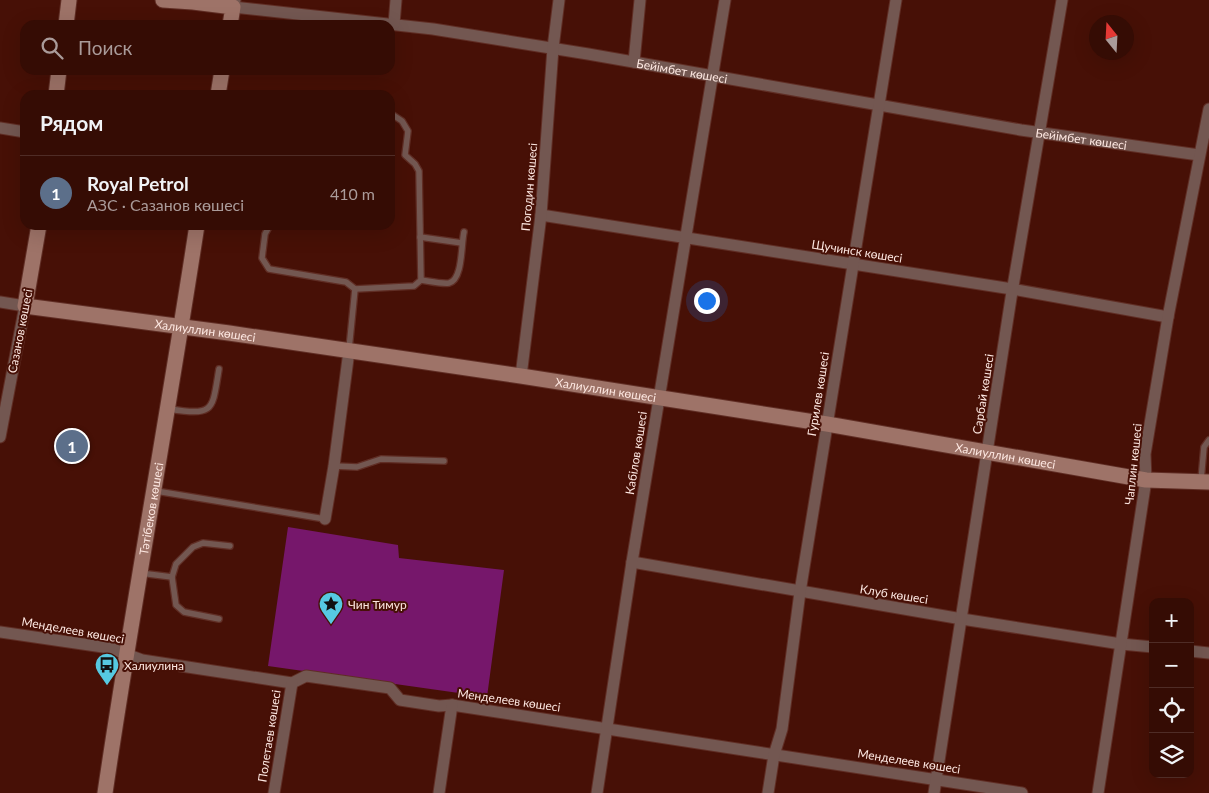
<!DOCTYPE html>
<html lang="ru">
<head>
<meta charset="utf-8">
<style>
	body { margin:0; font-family:Lato,sans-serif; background:#3d150e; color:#f1f3f6 }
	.controls { position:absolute; right:15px; bottom:15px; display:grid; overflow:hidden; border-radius:10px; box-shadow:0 5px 20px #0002 }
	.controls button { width:45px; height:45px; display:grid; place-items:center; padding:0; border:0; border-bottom:1px solid #4f2c26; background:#350c04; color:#f1f3f6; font:25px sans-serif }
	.compass { position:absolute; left:1089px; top:15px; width:45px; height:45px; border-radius:50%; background:#350c04; box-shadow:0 5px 20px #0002; rotate:342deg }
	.you { position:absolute; left:706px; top:300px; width:18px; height:18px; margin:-12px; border:4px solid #fff; border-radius:50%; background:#1a73e8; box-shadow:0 0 0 8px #1a73e833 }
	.badge { display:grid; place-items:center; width:32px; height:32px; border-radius:50%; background:#56c9e1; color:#fff; font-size:16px; font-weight:700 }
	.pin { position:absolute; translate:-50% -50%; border:2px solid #fff; box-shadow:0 1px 5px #0006 }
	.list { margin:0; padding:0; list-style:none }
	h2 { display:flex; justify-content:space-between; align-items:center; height:65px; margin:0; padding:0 20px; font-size:21px }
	h2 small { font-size:16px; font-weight:400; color:#aa9b9a }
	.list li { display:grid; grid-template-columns:32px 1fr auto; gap:15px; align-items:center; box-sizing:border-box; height:75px; padding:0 20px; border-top:1px solid #4f2c26 }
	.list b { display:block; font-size:19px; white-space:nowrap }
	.list p { margin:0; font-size:16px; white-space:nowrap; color:#aa9b9a }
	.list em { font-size:16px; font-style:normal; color:#aa9b9a }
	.icon { flex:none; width:28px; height:28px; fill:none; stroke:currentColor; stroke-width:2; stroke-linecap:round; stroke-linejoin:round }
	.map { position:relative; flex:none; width:1209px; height:793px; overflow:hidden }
	.search { position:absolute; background:#350c04; box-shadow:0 5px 20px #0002; left:20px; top:20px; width:375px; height:55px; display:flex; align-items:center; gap:12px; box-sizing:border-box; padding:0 18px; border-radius:15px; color:#aa9b9a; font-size:19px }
	.panel { position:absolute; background:#350c04; box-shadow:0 5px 20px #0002; left:20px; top:90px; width:375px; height:140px; border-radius:15px }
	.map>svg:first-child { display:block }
	.green { fill:#76176b }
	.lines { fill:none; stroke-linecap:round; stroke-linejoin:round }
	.lane-casing { stroke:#602e25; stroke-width:8 }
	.street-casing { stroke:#602e25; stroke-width:13 }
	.secondary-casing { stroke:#602e25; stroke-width:17 }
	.lane { stroke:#735751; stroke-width:5.5 }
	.street { stroke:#735751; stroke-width:11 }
	.secondary { stroke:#9e7368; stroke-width:15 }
	.labels { text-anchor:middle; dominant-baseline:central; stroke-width:4; stroke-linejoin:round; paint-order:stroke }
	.street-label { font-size:12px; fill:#fde7e1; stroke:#471006 }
	.poi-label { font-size:12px; fill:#fde7e1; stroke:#471006; text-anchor:start }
</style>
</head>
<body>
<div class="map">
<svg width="1209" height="793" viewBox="0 0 1209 793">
	<rect width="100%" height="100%" fill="#471006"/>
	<polygon class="green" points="288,527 398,545 399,558 504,570 487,697 268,666"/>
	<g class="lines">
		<defs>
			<g id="lane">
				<polyline points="315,95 322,95"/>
				<polyline points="270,225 265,234 262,258 269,269 346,282 355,289 414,286 421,280 419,171 415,164 405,155 408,131 402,121 390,113"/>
				<polyline points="420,237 462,243"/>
				<path d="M421 280C429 281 441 284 449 283 463 280 461 244 464 232"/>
				<polyline points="349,349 355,289"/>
				<path d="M169 409C215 416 212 411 219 369"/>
				<polyline points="334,466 357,467 381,459 444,461"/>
				<polyline points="1201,480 1204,447 1209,440"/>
				<polyline points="156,491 325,519"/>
				<polyline points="140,573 172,577 176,564 193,547 203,543 230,546"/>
				<polyline points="172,577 176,605 184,612 219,619"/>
			</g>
			<g id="street">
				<path id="s1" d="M235 0 233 7 433 29 588 54 1021 130 1199 155"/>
				<polyline points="394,24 396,0"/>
				<polyline points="634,62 640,0"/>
				<polyline points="0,128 25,132"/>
				<polyline points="541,215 1012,289 1168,317"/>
				<polyline points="0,302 25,306 0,437"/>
				<polyline points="521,376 541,215 553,48 559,0"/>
				<polyline points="325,519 334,466 349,351"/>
				<polyline points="632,562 962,619 1121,644 1153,647"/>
				<polyline points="0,632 110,648 142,660 292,683 306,676 390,688 400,700 439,706 452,705 1022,793"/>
				<polyline points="1190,651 1209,653"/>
				<polyline points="274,793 292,683"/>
				<polyline points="439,793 452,705"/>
				<polyline points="597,793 632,562 725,0"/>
				<polyline points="768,793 774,755 782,729 800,592 896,0"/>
				<polyline points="934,793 1011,298 1062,0"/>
				<polyline points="1098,793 1146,480 1145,454 1168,317 1209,109"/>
			</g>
			<g id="secondary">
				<polyline points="163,0 193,2 233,7 230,25"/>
				<polyline points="66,25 69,0"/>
				<polyline points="56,95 59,70"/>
				<polyline points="218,95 222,70"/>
				<path id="s2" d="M39 225 25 306 229 333 521 376 827 424 1146 480 1209 482"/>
				<path id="s3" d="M105 793C133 603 168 415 197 225"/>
			</g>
		</defs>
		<use href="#lane" class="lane-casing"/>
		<use href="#street" class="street-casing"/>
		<use href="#secondary" class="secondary-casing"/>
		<use href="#lane" class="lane"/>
		<use href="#street" class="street"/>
		<use href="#secondary" class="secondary"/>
	</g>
	<defs>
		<symbol id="sight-pin" viewBox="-11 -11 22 30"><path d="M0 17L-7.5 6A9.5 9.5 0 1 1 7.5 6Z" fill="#56c9e1" stroke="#471006"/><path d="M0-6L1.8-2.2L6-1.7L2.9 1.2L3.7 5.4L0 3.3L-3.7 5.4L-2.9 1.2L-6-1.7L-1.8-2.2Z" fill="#111"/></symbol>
		<symbol id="bus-pin" viewBox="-11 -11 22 30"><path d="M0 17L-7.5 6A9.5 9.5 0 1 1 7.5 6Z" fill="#56c9e1" stroke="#471006"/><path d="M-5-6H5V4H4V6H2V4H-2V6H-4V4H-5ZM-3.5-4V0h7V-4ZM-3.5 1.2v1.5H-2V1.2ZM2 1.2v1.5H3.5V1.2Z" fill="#111"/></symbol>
	</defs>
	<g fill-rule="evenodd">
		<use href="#sight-pin" x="317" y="590" width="28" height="38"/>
		<use href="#bus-pin" x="93" y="651" width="28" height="38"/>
	</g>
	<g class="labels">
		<g class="street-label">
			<text stroke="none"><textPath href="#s1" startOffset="461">Бейімбет көшесі</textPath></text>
			<text stroke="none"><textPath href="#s1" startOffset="866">Бейімбет көшесі</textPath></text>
			<text transform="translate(529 187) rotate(-85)">Погодин көшесі</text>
			<text transform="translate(857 251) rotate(9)">Щучинск көшесі</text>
			<text stroke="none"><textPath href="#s2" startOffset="264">Халиуллин көшесі</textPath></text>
			<text transform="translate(20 331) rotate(-79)">Сазанов көшесі</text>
			<text stroke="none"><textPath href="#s2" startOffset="669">Халиуллин көшесі</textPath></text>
			<text transform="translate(818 394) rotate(-81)">Гурилев көшесі</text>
			<text transform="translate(983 394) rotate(-81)">Сарбай көшесі</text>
			<text transform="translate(636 453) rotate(-81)">Кабілов көшесі</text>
			<text stroke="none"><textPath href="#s2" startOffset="1074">Халиуллин көшесі</textPath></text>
			<text transform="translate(1133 464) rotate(-84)">Чаплин көшесі</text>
			<text stroke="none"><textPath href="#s3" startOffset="288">Тәтібеков көшесі</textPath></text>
			<text transform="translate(894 594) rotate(9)">Клуб көшесі</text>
			<text transform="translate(73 630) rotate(10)">Менделеев көшесі</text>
			<text transform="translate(509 700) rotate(8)">Менделеев көшесі</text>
			<text transform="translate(269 736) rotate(-81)">Полетаев көшесі</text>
			<text transform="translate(909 761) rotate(9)">Менделеев көшесі</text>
		</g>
		<g class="poi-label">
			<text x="348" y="604">Чин Тимур</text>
			<text x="124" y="665">Халиулина</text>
		</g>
	</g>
</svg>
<div class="controls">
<button>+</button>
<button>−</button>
<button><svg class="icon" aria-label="locate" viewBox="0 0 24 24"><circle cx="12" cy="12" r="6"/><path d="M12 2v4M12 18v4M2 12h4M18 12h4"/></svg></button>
<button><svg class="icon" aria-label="layers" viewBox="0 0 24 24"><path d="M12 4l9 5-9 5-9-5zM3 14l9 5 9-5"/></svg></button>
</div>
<svg class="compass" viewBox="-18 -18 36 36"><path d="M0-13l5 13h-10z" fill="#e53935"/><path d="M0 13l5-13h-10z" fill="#aa9b9a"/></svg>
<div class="you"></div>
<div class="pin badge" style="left:72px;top:446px;background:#5c6f8a">1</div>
<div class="search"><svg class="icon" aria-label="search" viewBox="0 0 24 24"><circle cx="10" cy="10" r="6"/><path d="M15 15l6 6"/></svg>Поиск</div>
<section class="panel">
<h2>Рядом<small></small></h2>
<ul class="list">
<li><span class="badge" style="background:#5c6f8a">1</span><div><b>Royal Petrol</b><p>АЗС · Сазанов көшесі</p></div><em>410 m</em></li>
</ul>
</section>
</div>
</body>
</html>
